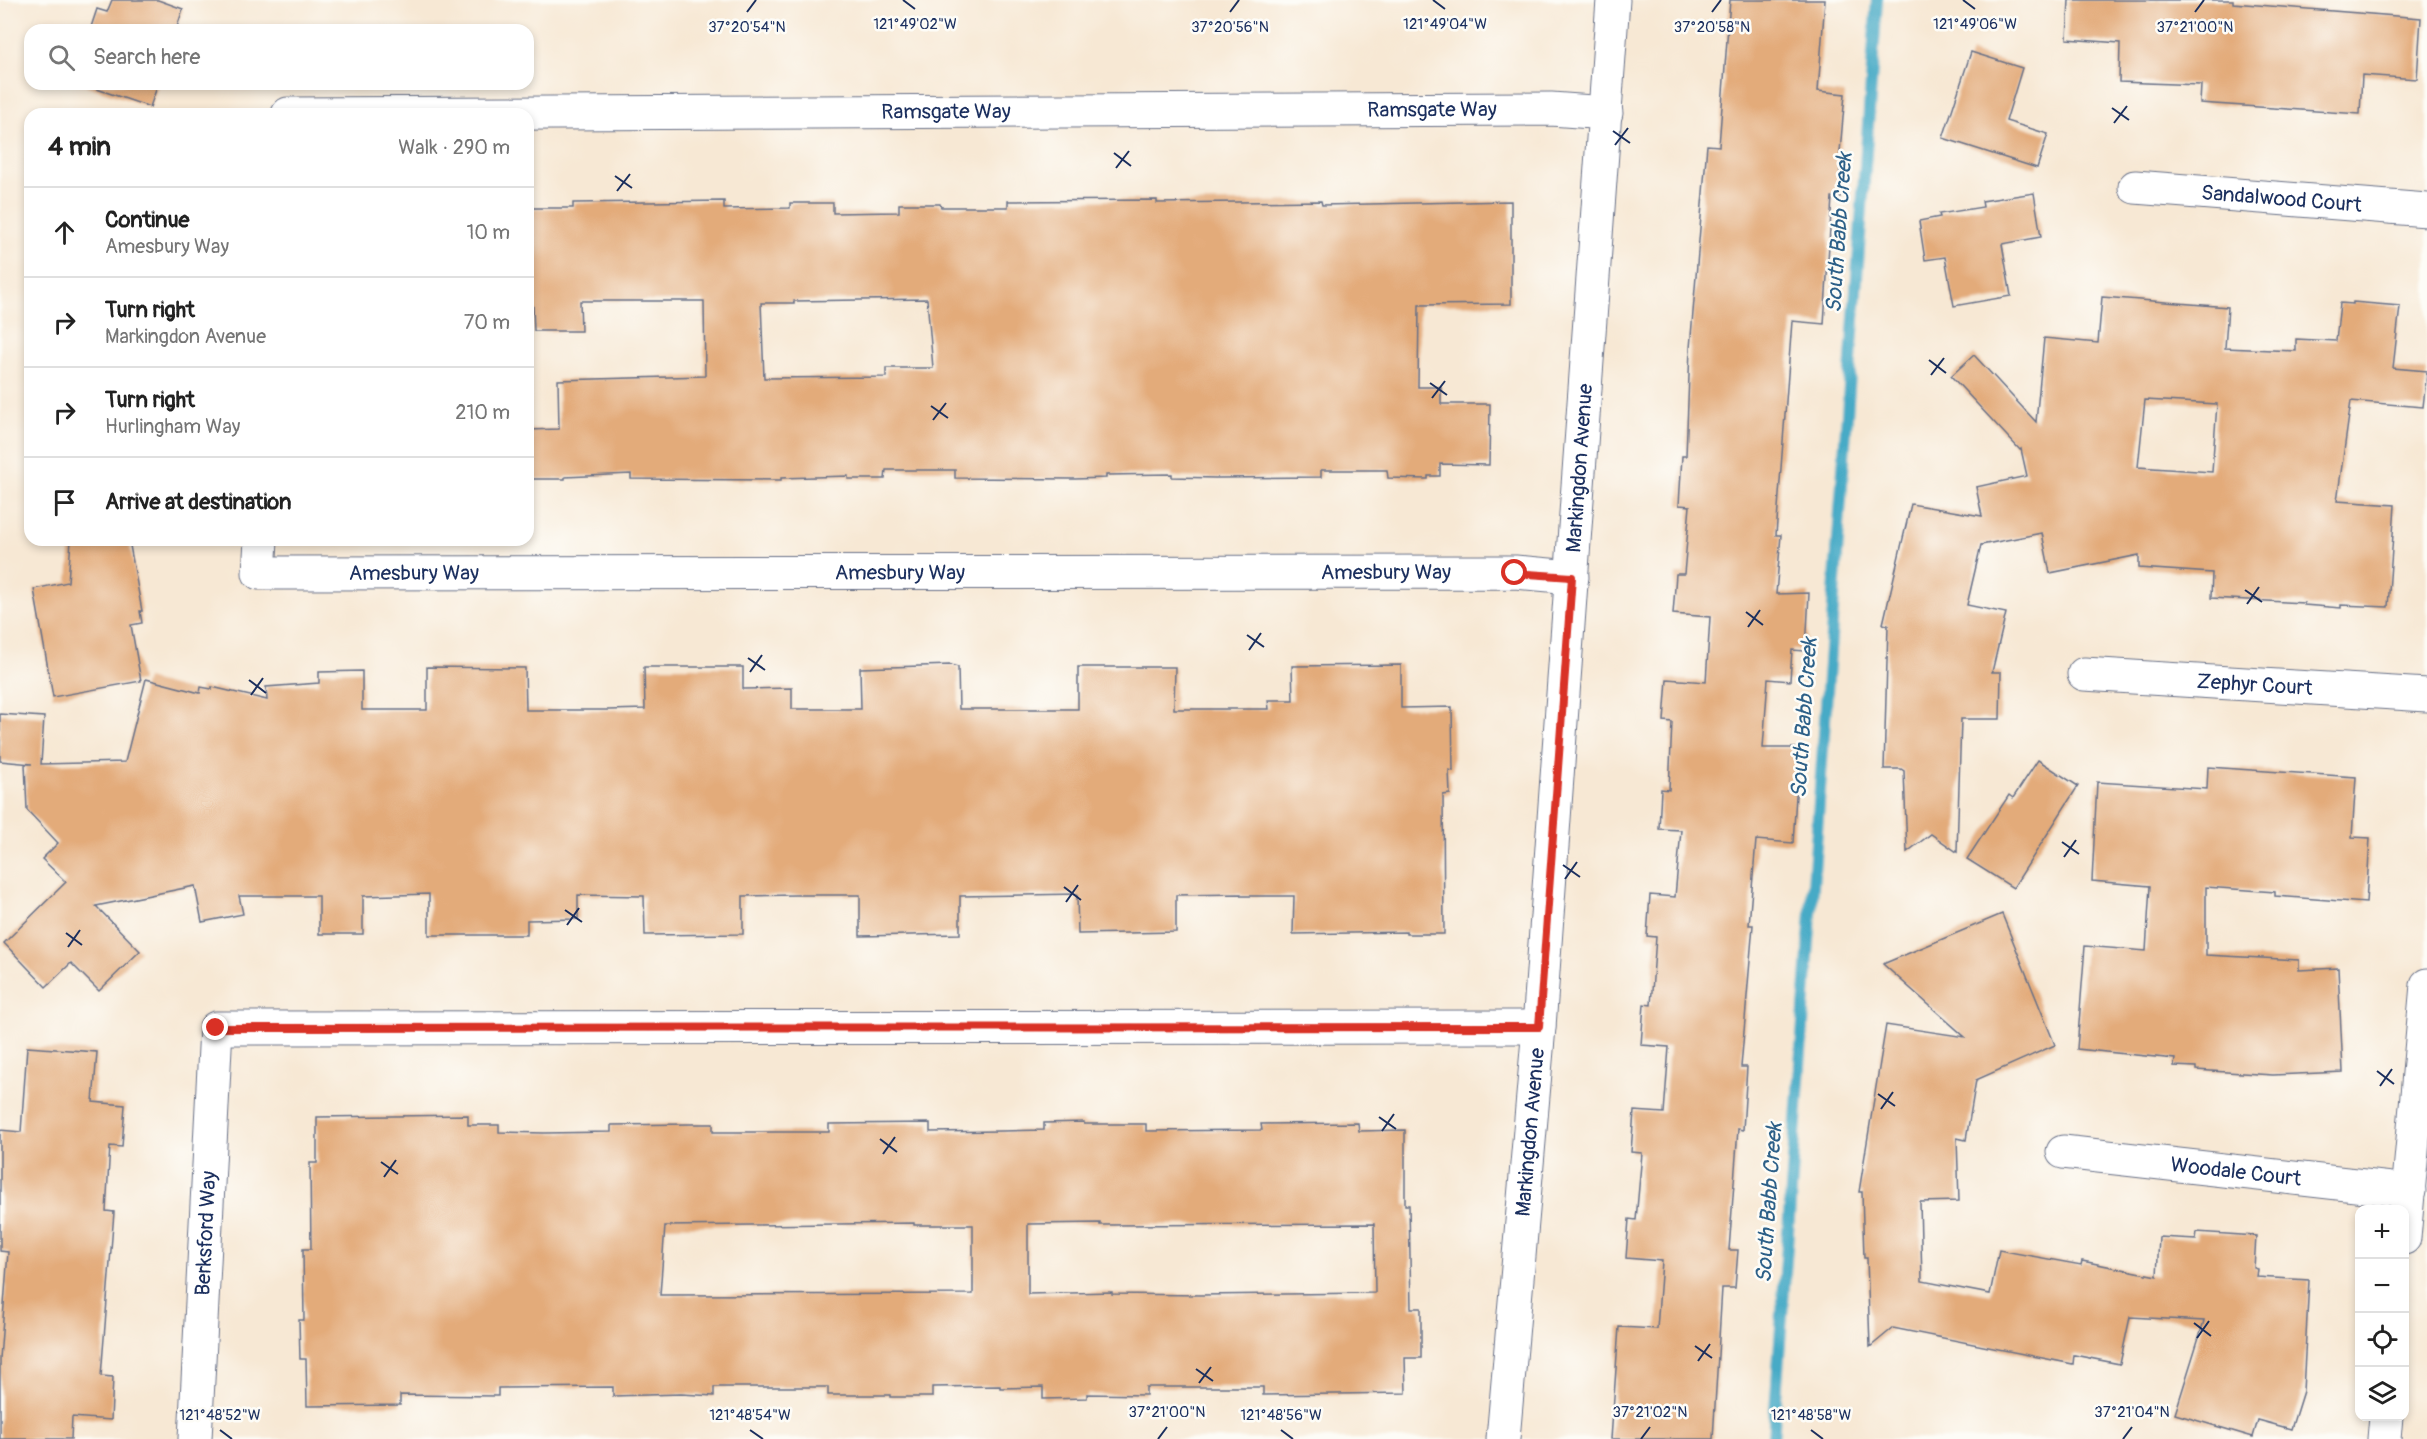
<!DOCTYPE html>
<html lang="en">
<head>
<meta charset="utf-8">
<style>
	body { margin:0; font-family:Pangolin,sans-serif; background:#f6f6f6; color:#222 }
	.controls { position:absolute; right:18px; bottom:18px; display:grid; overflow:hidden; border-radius:12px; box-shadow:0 3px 9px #0003 }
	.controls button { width:54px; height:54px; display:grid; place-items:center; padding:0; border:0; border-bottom:2px solid #e0e0e0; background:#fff; color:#222; font:30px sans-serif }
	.stop { position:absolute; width:18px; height:18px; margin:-14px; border:4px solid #d93025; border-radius:50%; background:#fff }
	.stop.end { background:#d93025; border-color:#fff; box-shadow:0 2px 6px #0008 }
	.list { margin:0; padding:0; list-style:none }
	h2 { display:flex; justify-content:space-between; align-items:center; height:78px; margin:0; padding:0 24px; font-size:26px }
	h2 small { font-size:20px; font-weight:400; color:#767676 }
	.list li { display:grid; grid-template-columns:39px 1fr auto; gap:18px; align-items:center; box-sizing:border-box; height:90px; padding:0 24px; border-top:2px solid #e0e0e0 }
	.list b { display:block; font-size:22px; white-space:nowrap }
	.list p { margin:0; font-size:20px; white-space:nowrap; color:#767676 }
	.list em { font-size:20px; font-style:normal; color:#767676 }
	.icon { flex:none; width:33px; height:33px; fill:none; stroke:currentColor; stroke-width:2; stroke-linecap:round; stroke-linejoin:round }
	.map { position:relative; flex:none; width:2427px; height:1439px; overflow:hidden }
	.search { position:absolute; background:#fff; box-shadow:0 3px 9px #0003; left:24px; top:24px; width:510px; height:66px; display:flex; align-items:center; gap:15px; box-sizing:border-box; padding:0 21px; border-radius:18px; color:#767676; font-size:22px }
	.panel { position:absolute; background:#fff; box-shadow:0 3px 9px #0003; left:24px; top:108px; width:510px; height:438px; border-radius:18px }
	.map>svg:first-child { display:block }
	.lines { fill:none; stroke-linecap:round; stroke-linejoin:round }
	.stream { stroke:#47aac6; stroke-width:12 }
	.building { fill:#e3ab7a; fill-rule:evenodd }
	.street-casing { stroke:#687087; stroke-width:35 }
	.street { stroke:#fff; stroke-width:33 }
	.route { stroke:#d93025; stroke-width:8 }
	.ticks { fill:none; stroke:#1b2f5e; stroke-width:2 }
	.labels { text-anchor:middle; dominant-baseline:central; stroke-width:5; stroke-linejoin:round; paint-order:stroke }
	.street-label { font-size:21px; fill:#1b2f5e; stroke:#fdfcf7 }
	.water-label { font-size:22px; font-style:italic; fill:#2d6088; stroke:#fdfcf7 }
	.ticks-label { font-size:15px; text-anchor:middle; fill:#1b2f5e; stroke:#fdfcf7; stroke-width:5; stroke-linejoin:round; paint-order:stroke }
</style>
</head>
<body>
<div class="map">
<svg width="2427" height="1439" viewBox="0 0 2427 1439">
	<rect width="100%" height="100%" fill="#fdfcf7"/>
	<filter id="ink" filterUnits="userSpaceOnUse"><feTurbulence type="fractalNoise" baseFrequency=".0167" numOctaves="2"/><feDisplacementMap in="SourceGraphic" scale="12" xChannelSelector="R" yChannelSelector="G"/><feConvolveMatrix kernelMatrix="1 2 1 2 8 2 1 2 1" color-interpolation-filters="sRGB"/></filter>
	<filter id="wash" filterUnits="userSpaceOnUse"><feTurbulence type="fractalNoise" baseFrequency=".008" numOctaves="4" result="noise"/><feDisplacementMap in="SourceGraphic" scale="24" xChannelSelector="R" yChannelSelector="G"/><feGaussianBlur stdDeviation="1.35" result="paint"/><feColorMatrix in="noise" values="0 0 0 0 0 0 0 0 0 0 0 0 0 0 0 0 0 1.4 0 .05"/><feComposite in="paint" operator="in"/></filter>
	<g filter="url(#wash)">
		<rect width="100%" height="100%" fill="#f7e8d4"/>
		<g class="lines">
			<polyline class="stream" points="1773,1439 1877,0"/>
		</g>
		<g id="blocks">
			<g class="building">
				<polygon points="112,0 158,0 183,9 176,30 90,30 97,9 107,12"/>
				<polygon points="1730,0 1825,0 1818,91 1845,94 1840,152 1840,197 1832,197 1824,324 1792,321 1776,535 1781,535 1776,594 1809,593 1806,651 1792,650 1790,681 1768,679 1763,748 1799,748 1793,843 1756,840 1749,925 1753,925 1741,1067 1747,1067 1743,1130 1738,1129 1729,1250 1738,1250 1735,1288 1722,1288 1713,1439 1611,1439 1619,1327 1657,1329 1662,1261 1626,1258 1629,1219 1636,1220 1642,1153 1631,1152 1634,1111 1664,1113 1669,1047 1641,1045 1644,1004 1651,1005 1656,937 1647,936 1650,895 1675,897 1681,830 1659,829 1661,789 1669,790 1672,722 1664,721 1667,679 1706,682 1710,617 1673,614 1676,574 1684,574 1690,506 1679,505 1682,456 1686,456 1690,348 1707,145 1719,146"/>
				<polygon points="2069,0 2233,0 2233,3 2421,18 2417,79 2362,75 2360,114 2200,103 2201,85 2119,82 2120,43 2067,39"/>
				<polygon points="1971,52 2022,68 2006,121 2048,134 2037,168 1943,138"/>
				<polygon points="82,84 158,84 150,107"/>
				<polygon points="2034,193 2041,237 2002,244 2011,296 1954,306 1945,257 1925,260 1919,221 1940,217 1939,214 1983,207 1982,201"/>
				<path d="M1157 200V203L1321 201 1322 205 1511 201V304L1419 305 1418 387H1441V404H1490L1489 465 1440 464V476H1428V479L1388 478 1387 470H1321V477L1216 478 1172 477V474L1106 475V478L1074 479 955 478V470H886L885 479H848V476L781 478V480L631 479V474L565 477V479H528V430L559 429 558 380 705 376 704 301H580L581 331H534L533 306H528V208H573V203L724 201V209L790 208V203H833V213L899 212V204H940L941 207H1008V201ZM927 299 933 368H886V377L764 378 761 303H794V301Z"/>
				<path d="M2102 297 2228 307 2225 348 2296 351V339L2336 341 2340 303 2353 304V302L2400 306 2393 368 2427 371 2423 407 2351 401 2337 501 2395 505 2388 607 2341 605V608L2304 605V603L2211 598 2212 573 2139 568V555L2050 573 2042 533 1981 545 1967 605 2006 613 1992 672H2001L2000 719H1961L1957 852 1931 834 1907 852 1904 771 1901 769H1884L1888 625 1883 624 1911 504 1982 516 1976 487 2027 476 2021 449 2020 450 1951 376 1974 355 2036 422 2044 338 2098 343ZM2145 400 2217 404 2212 472 2138 467Z"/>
				<polygon points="71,540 129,540 142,611 140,611 142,623 131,625 141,681 53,697 34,589 68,582"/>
				<polygon points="951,665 958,667 959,709 1078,709 1078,667 1175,667 1174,709 1269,709 1268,700 1293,700 1292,666 1401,665 1401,708 1452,707 1453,771 1449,770 1450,794 1443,795 1444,934 1406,934 1406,932 1293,934 1294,896 1241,896 1241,894 1176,895 1176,932 1078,934 1077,894 960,896 960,934 860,936 860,895 795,895 743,896 743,934 645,935 644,896 578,895 578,919 527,920 527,935 429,935 429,894 363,896 363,934 319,934 319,896 239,896 243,914 202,922 195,886 96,906 140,951 99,991 71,963 46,987 4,943 66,882 42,859 58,843 27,810 25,764 32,764 0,761 0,714 44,717 41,764 125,762 146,679 200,693 201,687 212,689 212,687 267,700 266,687 319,683 319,672 362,671 362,710 427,710 427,667 525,668 526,710 608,710 645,709 644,667 743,667 743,689 792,688 792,709 861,709 860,668"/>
				<polygon points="2038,760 2078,786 2013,888 1967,859 2009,795 2013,798"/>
				<polygon points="2208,767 2356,777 2352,837 2370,838 2366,903 2275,896 2275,892 2206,887 2206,955 2299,960 2299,970 2338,968 2343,1072 2273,1075 2196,1070 2196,1067 2174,1066 2175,1059 2077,1049 2085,946 2146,951 2150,886 2092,881 2097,782 2207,789"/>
				<polygon points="2002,914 2055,1045 1976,1080 1966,1140 1957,1138 1959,1201 1920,1202 1922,1281 1990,1294 1999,1250 2081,1265 2082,1261 2157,1276 2159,1237 2196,1239 2197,1232 2256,1236 2254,1268 2258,1269 2257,1277 2309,1280 2303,1391 2291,1429 2258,1420 2253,1437 2175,1414 2204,1321 2130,1317 2120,1364 2074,1355 2073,1364 1893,1328 1870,1347 1867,1258 1864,1258 1862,1192 1859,1192 1886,1025 1965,1037 1883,964"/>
				<polygon points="27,1047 97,1052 93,1102 125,1105 122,1147 110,1146 106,1211 114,1212 101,1376 113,1377 111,1420 72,1417 71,1439 0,1439 0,1359 8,1252 0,1251 0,1130 21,1132"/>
				<path d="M468 1115V1125H499V1132L544 1133 611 1132V1125L691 1124H713V1132H829V1124L930 1123V1132L1001 1131 1044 1130V1123L1084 1122V1124H1146V1131L1262 1130 1261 1124 1358 1123 1359 1131 1405 1130V1205H1409L1411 1308H1421V1358H1405L1406 1393 1263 1395V1387H1146V1395L1087 1394V1398L1043 1399V1387L1000 1388V1386L932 1387V1397H890V1395H828V1387H714V1396L681 1394 613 1396V1387L498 1388V1396L400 1395V1405L307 1406 306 1359H300L299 1320H304L303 1249H311L310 1163H317V1117ZM914 1223V1225H973V1294L660 1295 665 1226ZM1100 1223V1225L1374 1224 1375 1293 1201 1295 1112 1294V1292L1028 1294V1224Z"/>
			</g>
		</g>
	</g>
	<g filter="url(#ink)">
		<use href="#blocks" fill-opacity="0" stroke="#687087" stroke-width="1.5"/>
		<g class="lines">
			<defs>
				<g id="street">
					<path id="s1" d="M288 114 1551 109 1606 113"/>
					<path id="s2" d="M2135 187 2427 210"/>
					<path id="s3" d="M261 540 259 573 1515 572 1572 577"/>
					<path id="s4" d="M2084 674 2427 695"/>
					<path id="s5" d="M2063 1152 2409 1191"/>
					<polyline points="2404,1238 2427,985"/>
					<path id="s6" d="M195 1439 216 1028 1539 1027"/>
					<path id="s7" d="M1503 1439 1539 1027 1613 0"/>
					<polyline points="2384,1439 2386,1416"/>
				</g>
			</defs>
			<use href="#street" class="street-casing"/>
			<use href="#street" class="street"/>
		</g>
	</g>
	<g class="lines" filter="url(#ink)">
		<polyline class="route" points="216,1028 1539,1027 1572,577 1515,573"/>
	</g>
	<path class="ticks" d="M903 0 915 9M1433 0 1445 9M1963 0 1975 9M747 12 756 0M1230 12 1239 0M1712 12 1721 0M2195 12 2204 0M2112 108 2129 120M2114 123 2127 106M1613 131 1630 143M1615 145 1628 128M1114 153 1131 166M1116 168 1129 151M615 176 632 188M617 191 630 174M1929 360 1946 373M1931 375 1944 358M1430 383 1447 395M1432 398 1445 381M931 406 948 418M933 420 946 403M2245 590 2262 602M2247 604 2259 587M1746 612 1763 625M1748 627 1760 610M1247 635 1264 647M1249 650 1261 633M748 658 765 670M750 672 762 655M249 680 266 693M251 695 263 678M2062 842 2079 854M2064 857 2076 840M1563 865 1580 877M1565 879 1577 862M1064 887 1081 900M1066 902 1078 885M565 910 582 922M567 925 579 908M66 933 82 945M68 947 80 930M2377 1071 2394 1084M2380 1086 2392 1069M1878 1094 1895 1106M1881 1109 1893 1092M1379 1117 1396 1129M1382 1131 1394 1114M880 1139 897 1152M883 1154 895 1137M381 1162 398 1174M384 1177 396 1160M2194 1323 2211 1336M2197 1338 2209 1321M1695 1346 1712 1358M1698 1361 1710 1344M1196 1369 1213 1381M1199 1383 1211 1367M220 1430 232 1439M750 1430 763 1439M1281 1430 1293 1439M1811 1430 1823 1439M1158 1439 1167 1427M1641 1439 1650 1427M2123 1439 2132 1427"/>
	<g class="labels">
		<g class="street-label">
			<text stroke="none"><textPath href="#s1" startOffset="1144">Ramsgate Way</textPath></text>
			<text stroke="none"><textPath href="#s1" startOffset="658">Ramsgate Way</textPath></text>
			<text stroke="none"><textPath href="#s2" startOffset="147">Sandalwood Court</textPath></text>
			<text stroke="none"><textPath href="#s7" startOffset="974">Markingdon Avenue</textPath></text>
			<text stroke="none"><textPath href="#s3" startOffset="188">Amesbury Way</textPath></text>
			<text stroke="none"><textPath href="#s3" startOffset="674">Amesbury Way</textPath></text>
			<text stroke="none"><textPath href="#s3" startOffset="1160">Amesbury Way</textPath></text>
			<text stroke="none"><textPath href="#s4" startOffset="171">Zephyr Court</textPath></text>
			<text stroke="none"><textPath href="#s7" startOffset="308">Markingdon Avenue</textPath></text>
			<text stroke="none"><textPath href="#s5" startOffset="174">Woodale Court</textPath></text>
			<text stroke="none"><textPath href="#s6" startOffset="206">Berksford Way</textPath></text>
		</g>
		<g class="water-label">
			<text transform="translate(1839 233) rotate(-86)">South Babb Creek</text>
			<text transform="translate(1804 718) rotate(-86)">South Babb Creek</text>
			<text transform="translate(1769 1203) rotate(-86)">South Babb Creek</text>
		</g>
	</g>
	<g class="ticks-label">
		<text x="1975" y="29">121°49'06"W</text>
		<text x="915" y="29">121°49'02"W</text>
		<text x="1445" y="29">121°49'04"W</text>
		<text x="747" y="32">37°20'54"N</text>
		<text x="1230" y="32">37°20'56"N</text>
		<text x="1712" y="32">37°20'58"N</text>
		<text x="2195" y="32">37°21'00"N</text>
		<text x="1167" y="1417">37°21'00"N</text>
		<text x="1650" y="1417">37°21'02"N</text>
		<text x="2132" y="1417">37°21'04"N</text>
		<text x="220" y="1420">121°48'52"W</text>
		<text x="750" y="1420">121°48'54"W</text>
		<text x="1281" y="1420">121°48'56"W</text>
		<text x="1811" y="1420">121°48'58"W</text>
	</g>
</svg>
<div class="controls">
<button>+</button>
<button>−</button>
<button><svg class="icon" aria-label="locate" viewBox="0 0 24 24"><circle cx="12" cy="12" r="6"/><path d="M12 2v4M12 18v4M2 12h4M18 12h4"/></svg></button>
<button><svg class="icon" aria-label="layers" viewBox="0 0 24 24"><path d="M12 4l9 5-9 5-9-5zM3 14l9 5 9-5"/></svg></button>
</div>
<div class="stop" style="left:1515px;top:573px"></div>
<div class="stop end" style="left:216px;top:1028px"></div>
<div class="search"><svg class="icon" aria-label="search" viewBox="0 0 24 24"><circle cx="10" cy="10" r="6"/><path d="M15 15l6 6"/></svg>Search here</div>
<section class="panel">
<h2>4 min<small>Walk · 290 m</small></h2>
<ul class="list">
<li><svg class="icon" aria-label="ahead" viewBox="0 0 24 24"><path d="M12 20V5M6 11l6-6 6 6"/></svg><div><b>Continue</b><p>Amesbury Way</p></div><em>10 m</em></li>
<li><svg class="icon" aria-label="right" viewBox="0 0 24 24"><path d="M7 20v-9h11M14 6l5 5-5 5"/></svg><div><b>Turn right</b><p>Markingdon Avenue</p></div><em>70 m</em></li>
<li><svg class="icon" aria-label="right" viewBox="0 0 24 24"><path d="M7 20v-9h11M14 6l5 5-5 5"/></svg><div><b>Turn right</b><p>Hurlingham Way</p></div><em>210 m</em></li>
<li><svg class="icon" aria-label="arrive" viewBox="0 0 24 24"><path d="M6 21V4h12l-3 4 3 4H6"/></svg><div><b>Arrive at destination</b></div></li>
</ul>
</section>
</div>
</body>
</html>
